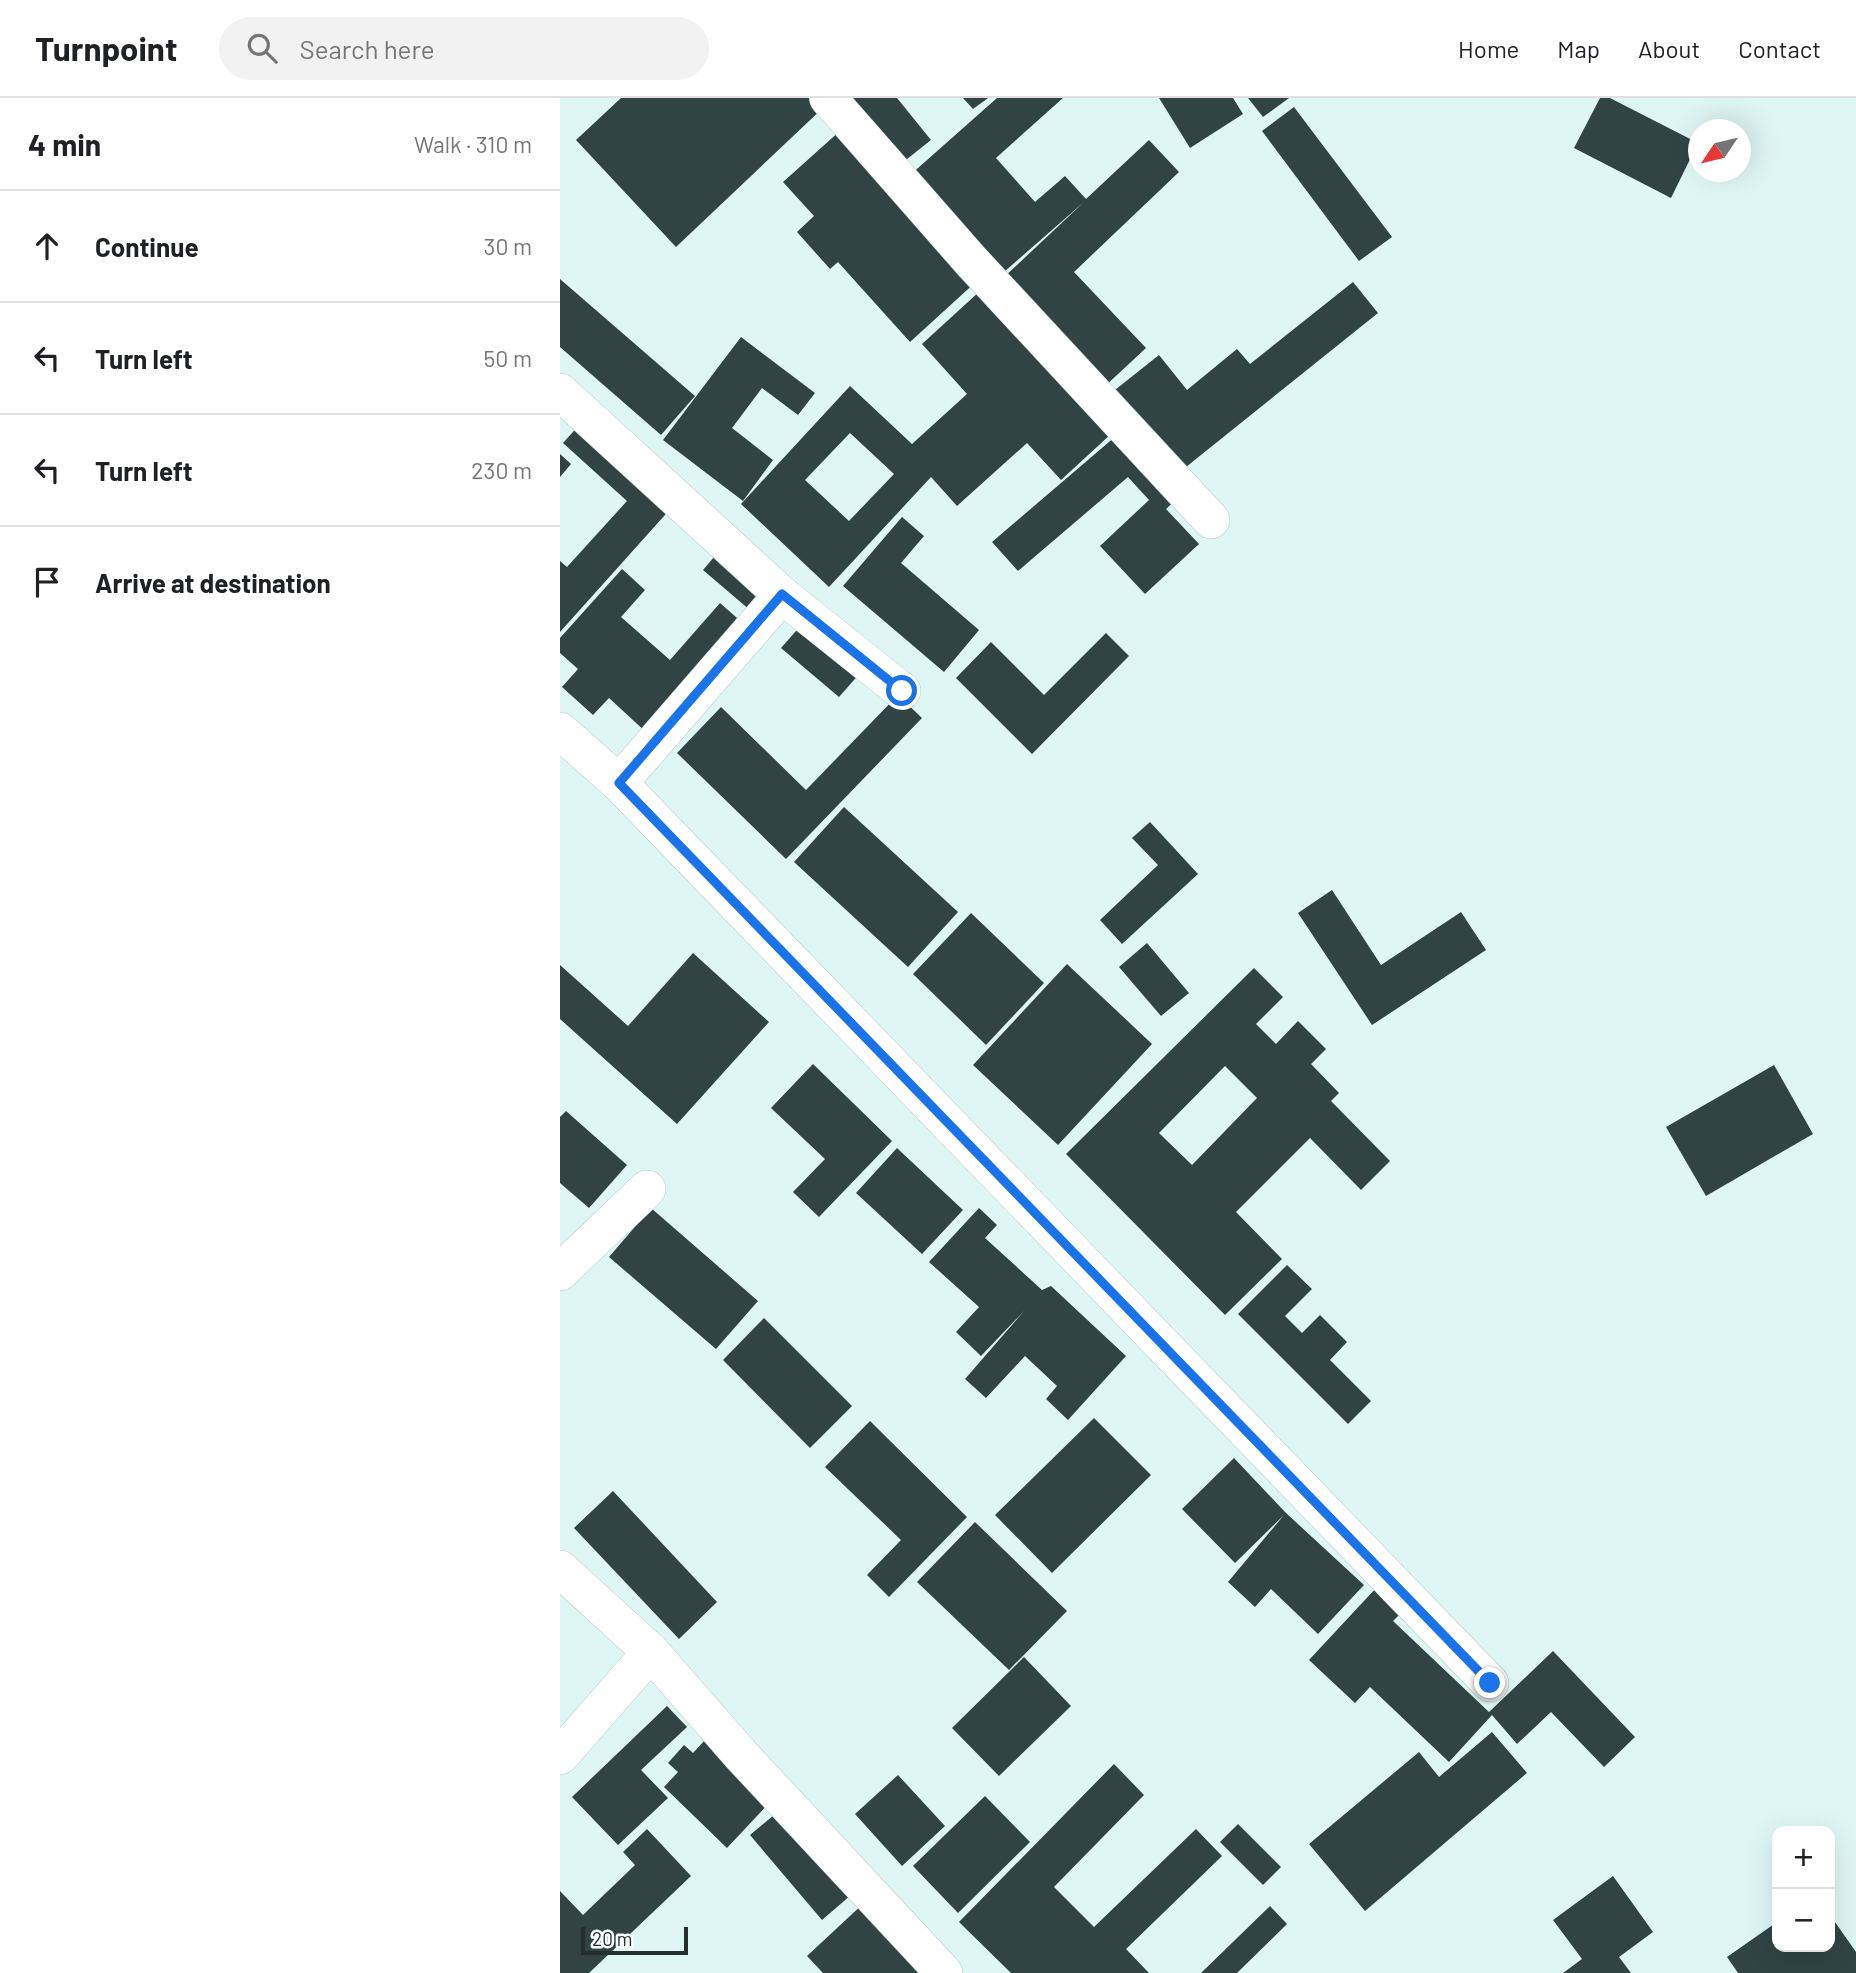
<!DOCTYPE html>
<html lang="en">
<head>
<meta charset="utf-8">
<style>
	body { margin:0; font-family:Barlow,sans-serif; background:#f2f2f2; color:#202124 }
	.controls { position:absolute; right:21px; bottom:21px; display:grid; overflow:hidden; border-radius:14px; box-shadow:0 7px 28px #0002 }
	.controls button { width:63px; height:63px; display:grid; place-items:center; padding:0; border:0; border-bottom:2px solid #e0e0e0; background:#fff; color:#202124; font:35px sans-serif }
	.compass { position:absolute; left:1128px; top:21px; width:63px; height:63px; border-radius:50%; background:#fff; box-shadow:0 7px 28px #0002; rotate:235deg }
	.scale { position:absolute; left:21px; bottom:18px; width:107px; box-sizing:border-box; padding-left:7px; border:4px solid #262f2e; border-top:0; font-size:19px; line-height:24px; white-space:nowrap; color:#262f2e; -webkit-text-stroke:5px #fafefe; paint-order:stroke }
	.stop { position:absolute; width:21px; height:21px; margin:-16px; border:5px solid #1a73e8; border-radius:50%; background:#fff }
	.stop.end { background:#1a73e8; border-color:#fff; box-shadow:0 2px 7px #0008 }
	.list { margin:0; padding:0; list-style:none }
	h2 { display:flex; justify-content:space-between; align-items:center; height:91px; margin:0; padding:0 28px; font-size:30px }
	h2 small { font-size:23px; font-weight:400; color:#757577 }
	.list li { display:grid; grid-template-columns:46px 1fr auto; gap:21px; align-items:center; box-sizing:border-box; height:112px; padding:0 28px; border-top:2px solid #e0e0e0 }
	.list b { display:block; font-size:26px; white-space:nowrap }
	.list em { font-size:23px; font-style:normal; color:#757577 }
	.icon { flex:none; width:38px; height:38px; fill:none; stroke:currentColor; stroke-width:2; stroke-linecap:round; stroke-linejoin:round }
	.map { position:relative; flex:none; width:1296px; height:1875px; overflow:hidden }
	header { display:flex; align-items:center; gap:42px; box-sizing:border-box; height:98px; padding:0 35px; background:#fff; border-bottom:2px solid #e0e0e0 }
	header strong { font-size:33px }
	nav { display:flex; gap:38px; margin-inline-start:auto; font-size:24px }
	.search { width:490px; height:63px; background:#f2f2f2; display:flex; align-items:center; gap:18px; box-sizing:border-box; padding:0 24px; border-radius:38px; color:#757577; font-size:26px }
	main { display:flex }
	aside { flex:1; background:#fff }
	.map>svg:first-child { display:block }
	.building { fill:#314443; fill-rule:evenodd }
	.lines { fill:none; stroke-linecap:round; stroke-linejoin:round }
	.minor-casing { stroke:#b2c9c8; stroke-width:38 }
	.minor { stroke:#fff; stroke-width:37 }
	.route { stroke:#1a73e8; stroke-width:9 }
</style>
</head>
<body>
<header>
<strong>Turnpoint</strong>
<div class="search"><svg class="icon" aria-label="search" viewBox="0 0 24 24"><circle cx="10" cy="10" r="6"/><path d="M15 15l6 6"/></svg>Search here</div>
<nav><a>Home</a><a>Map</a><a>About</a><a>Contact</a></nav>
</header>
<main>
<aside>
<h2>4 min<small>Walk · 310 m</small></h2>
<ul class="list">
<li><svg class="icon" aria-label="ahead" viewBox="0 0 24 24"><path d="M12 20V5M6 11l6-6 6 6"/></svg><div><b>Continue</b></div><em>30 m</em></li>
<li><svg class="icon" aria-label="left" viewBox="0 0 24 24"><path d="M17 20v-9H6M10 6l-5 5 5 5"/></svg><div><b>Turn left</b></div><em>50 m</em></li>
<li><svg class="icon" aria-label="left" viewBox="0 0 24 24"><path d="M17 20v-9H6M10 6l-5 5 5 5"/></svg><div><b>Turn left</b></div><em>230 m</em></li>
<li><svg class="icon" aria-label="arrive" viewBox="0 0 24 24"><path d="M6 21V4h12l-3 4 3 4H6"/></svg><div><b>Arrive at destination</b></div></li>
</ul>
</aside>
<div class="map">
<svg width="1296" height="1875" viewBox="0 0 1296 1875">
	<rect width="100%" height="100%" fill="#def6f4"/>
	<g class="building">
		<polygon points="61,0 257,0 265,8 116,149 16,42"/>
		<polygon points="281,0 337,0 371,42 337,69"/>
		<polygon points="403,0 428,0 413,11"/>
		<polygon points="437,0 503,0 436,60 475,104 505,78 526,101 589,42 619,74 514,174 586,250 543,290 441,182 524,104 444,174 349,78"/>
		<polygon points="599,0 673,0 683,16 630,50"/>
		<polygon points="688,0 729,0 703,19"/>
		<polygon points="1040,0 1050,0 1138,45 1111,100 1014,50"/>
		<polygon points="734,9 832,139 799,163 702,33"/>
		<polygon points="281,32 418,182 350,244 278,164 270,171 237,134 254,118 223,84"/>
		<polygon points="0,181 135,298 101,337 0,249"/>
		<polygon points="793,184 818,215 621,373 555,292 599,257 627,292 677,251 690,266"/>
		<path d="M420 193 551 336 501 382 467 345 397 408 371 379 269 489 181 406 290 288 352 346 407 296 362 246ZM290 335 334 376 289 423 245 382Z"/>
		<polygon points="181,239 255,295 238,317 202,290 172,330 213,362 183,403 103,342"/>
		<polygon points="21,325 113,408 0,534 0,463 7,469 67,403 3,345"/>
		<polygon points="563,332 620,398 606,411 639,446 585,496 540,448 589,402 568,379 458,473 432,444"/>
		<polygon points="0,356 11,366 0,379"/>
		<polygon points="342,419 364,438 341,465 419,532 384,574 283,488"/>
		<polygon points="160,452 208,493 191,513 143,472"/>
		<polygon points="62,471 85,492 61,519 110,562 160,505 185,527 87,635 49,600 33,617 2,589 18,571 0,555 0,540"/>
		<polygon points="243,525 301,574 279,599 221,550"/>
		<polygon points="546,535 569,558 472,656 396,580 431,544 484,597"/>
		<polygon points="338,597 362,620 226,761 117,655 161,609 246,692"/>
		<polygon points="284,709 398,814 348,869 234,764"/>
		<polygon points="590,724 638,776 562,846 540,822 598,767 572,740"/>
		<polygon points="772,792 821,867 901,814 926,852 812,927 738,815"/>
		<polygon points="411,815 484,885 426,947 353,876"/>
		<polygon points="587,845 629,895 601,918 559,869"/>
		<polygon points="133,855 209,924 117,1026 0,921 0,867 68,928"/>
		<polygon points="507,866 592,946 498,1047 413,967"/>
		<path d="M694 870 723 899 696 926 716 946 738 923 766 951 751 966 779 995 771 1003 830 1063 801 1092 750 1040 676 1114 722 1161 665 1217 506 1056ZM665 968 697 1000 632 1067 599 1035Z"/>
		<polygon points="253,966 332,1043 259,1119 233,1094 265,1061 211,1010"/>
		<polygon points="1214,967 1253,1036 1146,1098 1106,1029"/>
		<polygon points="6,1013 67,1067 29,1110 0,1085 0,1019"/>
		<polygon points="337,1050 403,1112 362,1156 296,1095"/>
		<polygon points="91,1110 198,1203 156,1251 49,1159"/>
		<polygon points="419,1110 437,1127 425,1140 482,1192 491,1188 566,1258 508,1322 486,1301 497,1288 465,1258 426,1300 405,1281 465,1212 421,1258 396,1234 419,1209 369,1164"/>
		<polygon points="727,1167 752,1191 725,1218 742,1235 760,1217 787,1244 770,1262 811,1303 788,1326 678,1216"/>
		<polygon points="204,1220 292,1308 250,1350 163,1262"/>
		<polygon points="534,1320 591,1377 492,1475 435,1417"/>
		<polygon points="310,1323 407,1419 329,1499 307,1477 341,1442 265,1369"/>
		<polygon points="674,1360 726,1415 804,1487 758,1536 711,1491 695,1509 668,1484 724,1417 675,1465 622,1411"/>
		<polygon points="53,1393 157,1504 119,1541 14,1430"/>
		<polygon points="415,1424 507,1513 449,1572 357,1484"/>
		<polygon points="817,1489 843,1513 833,1523 929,1614 993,1553 1075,1639 1044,1669 991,1614 957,1646 932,1617 889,1664 810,1589 795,1605 749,1562"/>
		<polygon points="464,1559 511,1608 439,1678 392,1630"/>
		<polygon points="107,1608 127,1629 81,1672 108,1700 58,1747 12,1699"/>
		<polygon points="932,1634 967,1675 805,1813 749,1746 859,1654 879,1679"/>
		<polygon points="145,1642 210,1704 167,1750 104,1689 118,1674 108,1665 124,1647 133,1655"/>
		<polygon points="554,1666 584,1697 494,1789 534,1829 636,1731 662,1758 566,1851 589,1875 451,1875 399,1824"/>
		<polygon points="338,1677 385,1728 342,1768 295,1716"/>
		<polygon points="425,1698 470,1744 398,1815 353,1768"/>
		<polygon points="220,1712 291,1797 262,1822 190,1737"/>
		<polygon points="678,1726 721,1769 703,1787 660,1744"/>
		<polygon points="87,1731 131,1778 29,1875 0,1875 0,1793 23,1817 75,1767 63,1754"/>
		<polygon points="1053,1778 1093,1834 1059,1859 1071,1875 1003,1875 1022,1861 993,1822"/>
		<polygon points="305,1804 369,1875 263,1875 247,1858"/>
		<polygon points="710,1808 727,1826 677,1875 641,1875"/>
		<polygon points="1270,1817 1296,1854 1296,1875 1178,1875 1167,1859 1217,1824 1217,1849 1270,1849"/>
	</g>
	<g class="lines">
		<defs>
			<g id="minor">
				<polyline points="268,0 411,163 651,422"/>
				<polyline points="0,294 222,497 342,593"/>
				<polyline points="0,633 59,685 930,1585"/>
				<polyline points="59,685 222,497"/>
				<polyline points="0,1174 87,1091"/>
				<polyline points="0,1471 91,1554 181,1657 384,1875"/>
				<polyline points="0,1658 91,1554"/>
			</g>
		</defs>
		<use href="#minor" class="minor-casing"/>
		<use href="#minor" class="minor"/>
	</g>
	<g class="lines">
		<polyline class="route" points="342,593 222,496 59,685 930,1585"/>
	</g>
</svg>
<div class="controls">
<button>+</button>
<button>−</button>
</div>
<svg class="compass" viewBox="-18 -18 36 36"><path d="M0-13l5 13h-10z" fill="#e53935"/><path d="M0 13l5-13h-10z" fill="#757577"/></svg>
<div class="scale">20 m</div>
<div class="stop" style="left:342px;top:593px"></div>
<div class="stop end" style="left:930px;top:1585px"></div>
</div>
</main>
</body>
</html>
